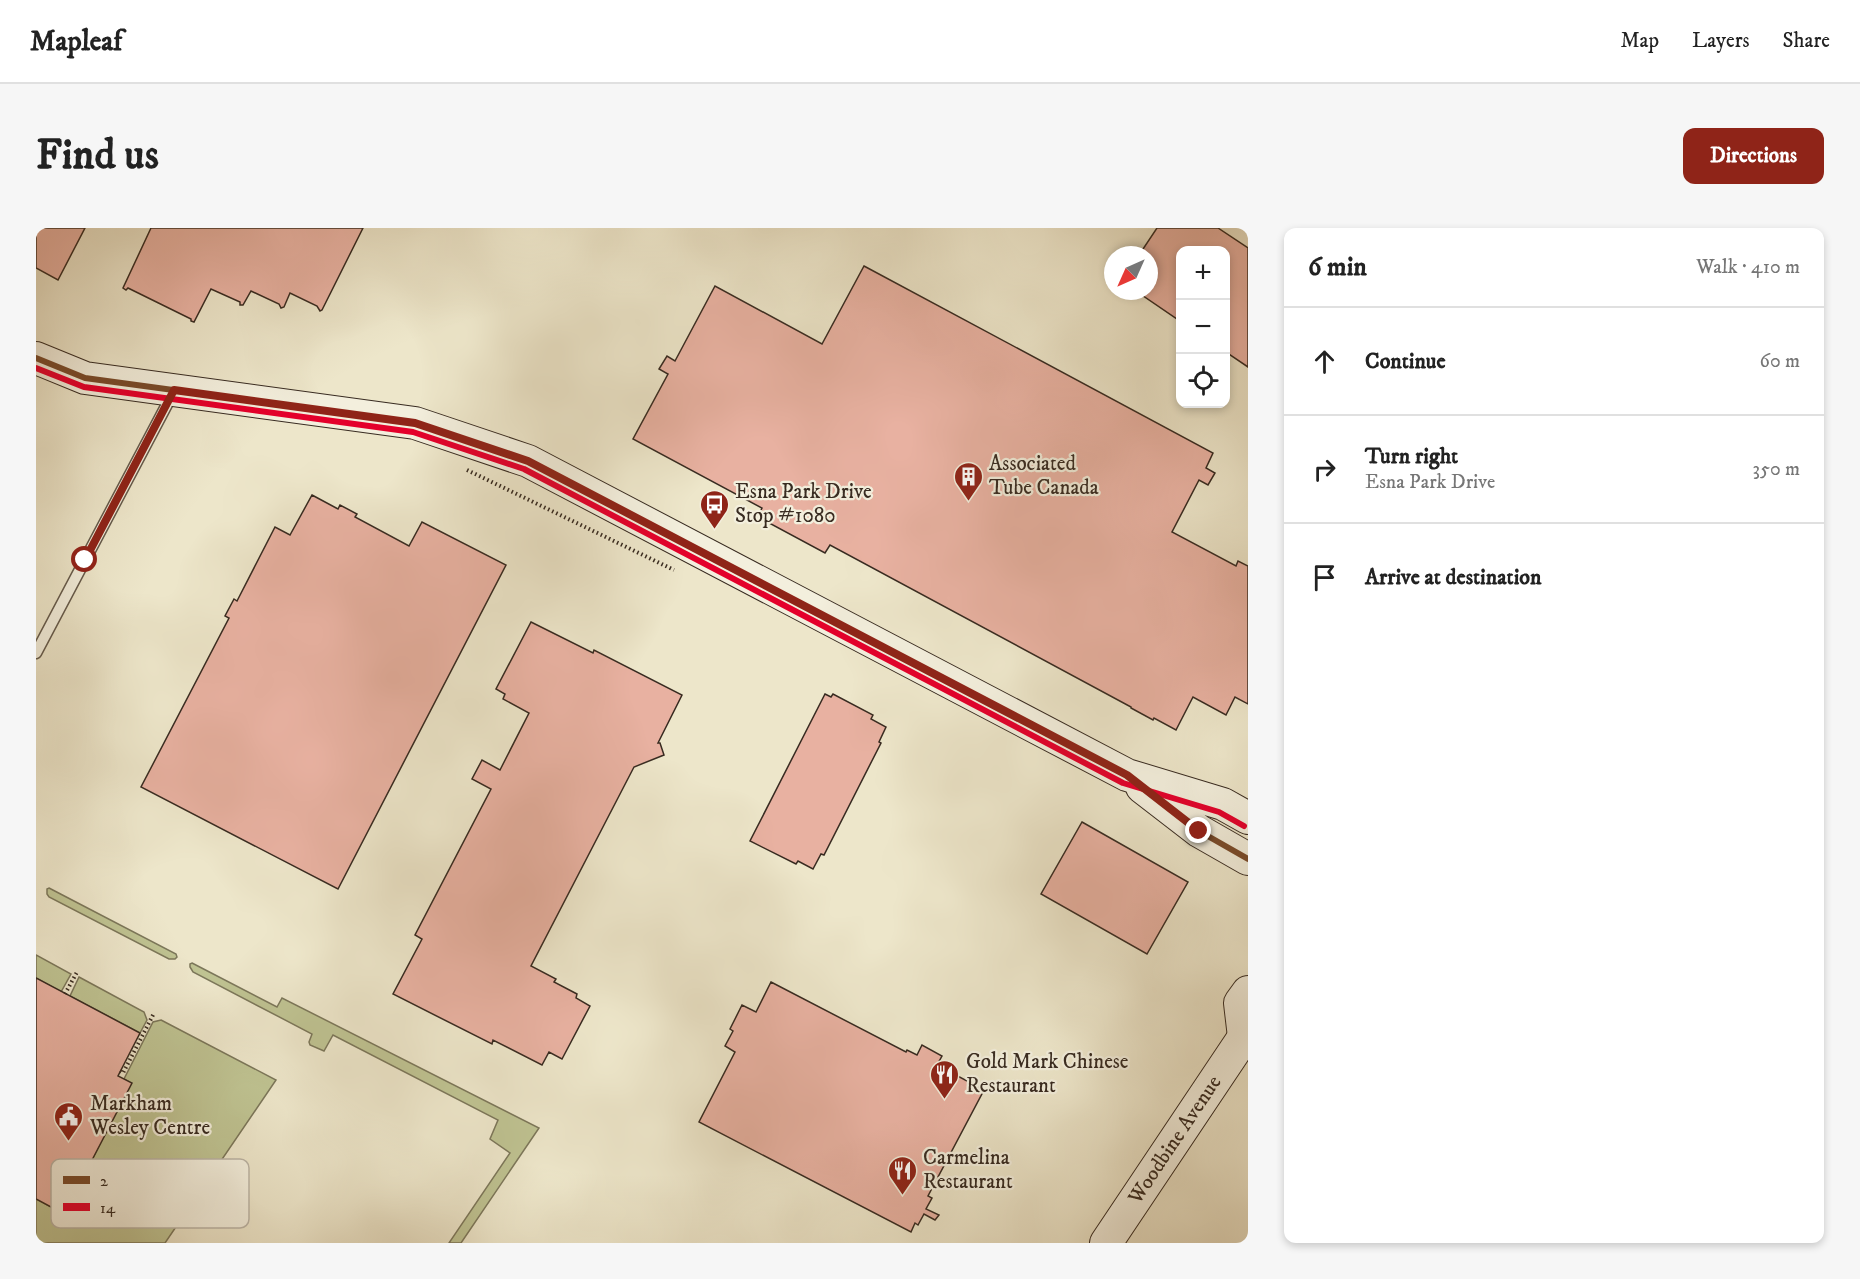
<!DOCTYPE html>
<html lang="en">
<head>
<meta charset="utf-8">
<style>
	body { margin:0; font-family:"IM FELL DW Pica",serif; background:#f6f6f6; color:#222 }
	.controls { position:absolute; right:18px; top:18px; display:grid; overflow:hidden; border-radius:12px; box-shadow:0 3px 9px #0003 }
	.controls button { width:54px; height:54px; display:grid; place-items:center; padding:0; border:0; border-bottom:2px solid #e0e0e0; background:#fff; color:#222; font:30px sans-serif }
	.compass { position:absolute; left:1068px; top:18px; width:54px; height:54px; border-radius:50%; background:#fff; box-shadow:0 3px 9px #0003; rotate:225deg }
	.stop { position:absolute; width:18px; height:18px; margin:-14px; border:4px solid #8f2418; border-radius:50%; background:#fff }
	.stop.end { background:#8f2418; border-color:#fff; box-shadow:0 2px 6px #0008 }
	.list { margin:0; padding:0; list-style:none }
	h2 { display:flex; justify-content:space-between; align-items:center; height:78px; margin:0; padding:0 24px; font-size:26px }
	h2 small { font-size:20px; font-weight:400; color:#767676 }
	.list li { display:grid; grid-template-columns:39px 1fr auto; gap:18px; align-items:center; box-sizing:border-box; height:108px; padding:0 24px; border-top:2px solid #e0e0e0 }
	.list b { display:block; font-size:22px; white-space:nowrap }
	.list p { margin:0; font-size:20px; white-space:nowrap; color:#767676 }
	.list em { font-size:20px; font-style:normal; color:#767676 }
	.icon { flex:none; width:33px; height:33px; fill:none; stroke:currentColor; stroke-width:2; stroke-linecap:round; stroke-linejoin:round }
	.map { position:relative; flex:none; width:1212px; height:1015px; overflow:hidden; border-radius:12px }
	header { display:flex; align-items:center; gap:36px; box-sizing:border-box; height:84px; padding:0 30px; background:#fff; border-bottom:2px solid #e0e0e0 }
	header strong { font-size:28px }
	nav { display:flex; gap:33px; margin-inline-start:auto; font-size:21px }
	.intro { display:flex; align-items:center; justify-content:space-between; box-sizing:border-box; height:144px; padding:0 36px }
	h1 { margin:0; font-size:42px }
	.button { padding:15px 27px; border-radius:12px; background:#8f2418; color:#fff; font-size:21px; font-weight:700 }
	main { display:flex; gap:36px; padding:0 36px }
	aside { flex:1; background:#fff; border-radius:12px; box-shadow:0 3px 9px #0003 }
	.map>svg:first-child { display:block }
	.green { fill:#bfc392; stroke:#7c775a; stroke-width:1.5 }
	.building { fill:#e8b1a1; stroke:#382b21; stroke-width:1.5 }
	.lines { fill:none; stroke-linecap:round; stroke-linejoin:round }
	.lane-casing { stroke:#655a4b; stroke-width:13 }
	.secondary-casing { stroke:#382b21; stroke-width:34 }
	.path { stroke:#382b21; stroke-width:4; stroke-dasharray:1.5 3; stroke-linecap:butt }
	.lane { stroke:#f3efdd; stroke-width:10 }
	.secondary { stroke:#f3efdd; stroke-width:32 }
	.bus-1-casing { stroke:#f3efdd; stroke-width:10 }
	.bus-2-casing { stroke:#f3efdd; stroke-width:10 }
	.bus-1 { stroke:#7a4b2a; stroke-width:6 }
	.bus-2 { stroke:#e4002b; stroke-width:6 }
	.route { stroke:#8f2418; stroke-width:8 }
	.labels { text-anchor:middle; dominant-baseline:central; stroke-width:4.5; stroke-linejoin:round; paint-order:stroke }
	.poi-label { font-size:21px; fill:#382b21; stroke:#f3efdd; text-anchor:start }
	.street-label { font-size:21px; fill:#382b21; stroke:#f3efdd }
	.key { fill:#f3efdd; stroke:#bbb4a5; stroke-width:1.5 }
	.key-label { font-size:16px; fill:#382b21 }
</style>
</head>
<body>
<header>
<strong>Mapleaf</strong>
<nav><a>Map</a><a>Layers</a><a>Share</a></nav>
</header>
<div class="intro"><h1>Find us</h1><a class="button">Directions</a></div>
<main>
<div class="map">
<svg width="1212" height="1015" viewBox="0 0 1212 1015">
	<rect width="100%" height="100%" fill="#ede6ca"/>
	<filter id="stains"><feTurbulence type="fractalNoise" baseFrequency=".00333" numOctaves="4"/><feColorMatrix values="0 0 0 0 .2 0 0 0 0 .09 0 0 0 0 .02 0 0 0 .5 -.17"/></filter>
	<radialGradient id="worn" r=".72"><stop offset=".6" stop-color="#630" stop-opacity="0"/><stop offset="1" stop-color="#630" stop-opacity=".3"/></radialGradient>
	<g class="green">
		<polygon points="13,660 140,726 141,729 139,731 133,731 13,669 11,666 11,661"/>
		<polygon points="0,727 35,746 25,764 0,750"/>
		<polygon points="156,735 241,779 246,770 503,900 425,1015 413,1015 474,925 454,911 462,892 297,807 288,823 274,817 273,814 276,806 157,744 154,739 154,736"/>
		<polygon points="43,749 108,784 111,792 104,805 34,768"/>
		<polygon points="125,792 240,852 129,1015 0,1015 0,971 28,986 95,855 88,851 117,794"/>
	</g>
	<g class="building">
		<polygon points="0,0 49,0 22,52 0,40"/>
		<polygon points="115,0 327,0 286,82 284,83 281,78 254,65 248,79 245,80 243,76 215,63 207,77 204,77 204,74 175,61 158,94 155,93 155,91 92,60 90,62 87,60"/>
		<polygon points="1121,0 1182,0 1212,20 1212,139 1190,124 1190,22 1144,22 1144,93 1100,63 1113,63 1113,27 1103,27"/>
		<polygon points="828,38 1177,225 1170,240 1179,245 1172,257 1163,252 1136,304 1200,338 1202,333 1212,338 1212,476 1199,469 1190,487 1157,469 1140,502 1118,490 1117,492 1095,480 1095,479 794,317 789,325 722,289 726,280 597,211 632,146 623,141 631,128 639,133 679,58 786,116"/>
		<polygon points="276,267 302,281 304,277 321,286 319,289 373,318 386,294 470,337 302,661 105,559 193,390 189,388 198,371 201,373 239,299 254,307"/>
		<polygon points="495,394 557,425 558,422 646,467 622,515 624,515 628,527 598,539 495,738 520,751 518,754 541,766 540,770 554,778 526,831 513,824 506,837 457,812 456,816 357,766 386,711 379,707 455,561 436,551 446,532 464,542 493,485 467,471 469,466 460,461"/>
		<polygon points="789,466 795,469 797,466 837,487 835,491 850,499 843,514 845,515 788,627 785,626 777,641 762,633 760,636 714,613"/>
		<polygon points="1046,594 1152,654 1111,726 1005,666"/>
		<polygon points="0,750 104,805 82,848 96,855 28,986 0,971"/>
		<polygon points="735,754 870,824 871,822 881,827 886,817 906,828 901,837 948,862 892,968 896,970 890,981 903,987 899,992 888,986 882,997 879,995 875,1004 663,894 699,824 689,818 697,803 694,801 706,777 720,784"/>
	</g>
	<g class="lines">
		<defs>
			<polyline id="lane" points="0,425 137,165"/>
			<g id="secondary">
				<polyline points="0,130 49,150 379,195 492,233 1091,547 1187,576 1212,590"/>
				<polyline points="1106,559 1163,603 1212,631"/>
				<polyline points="1208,809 1204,775 1212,764"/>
				<path id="s1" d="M1070 1015 1208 809 1212 808"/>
			</g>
		</defs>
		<use href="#lane" class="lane-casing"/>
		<use href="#secondary" class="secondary-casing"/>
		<g class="path">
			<polyline points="431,242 638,342"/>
			<polyline points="29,766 41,744"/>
			<polyline points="84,843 87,845 118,785"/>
		</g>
		<use href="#lane" class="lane"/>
		<use href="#secondary" class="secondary"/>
		<defs>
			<polyline id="bus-1" points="0,130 49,150 379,195 492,233 1091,547 1163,603 1212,631"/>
			<polyline id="bus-2" points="0,140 48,159 377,204 488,241 1087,555 1183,584 1208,598"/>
		</defs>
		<use href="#bus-1" class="bus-1-casing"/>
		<use href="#bus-2" class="bus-2-casing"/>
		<use href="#bus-1" class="bus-1"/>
		<use href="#bus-2" class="bus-2"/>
	</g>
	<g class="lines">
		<polyline class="route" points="49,332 138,162 379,195 492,233 1091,547 1163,603"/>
	</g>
	<defs>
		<symbol id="building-pin" viewBox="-11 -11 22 30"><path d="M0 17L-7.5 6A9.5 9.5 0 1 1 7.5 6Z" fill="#8f2418" stroke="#f3efdd"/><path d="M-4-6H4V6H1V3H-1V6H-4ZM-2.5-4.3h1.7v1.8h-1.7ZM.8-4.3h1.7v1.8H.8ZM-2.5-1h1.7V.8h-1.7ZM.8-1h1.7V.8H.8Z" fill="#fff"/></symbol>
		<symbol id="bus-pin" viewBox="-11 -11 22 30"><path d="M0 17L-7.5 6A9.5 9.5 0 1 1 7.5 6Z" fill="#8f2418" stroke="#f3efdd"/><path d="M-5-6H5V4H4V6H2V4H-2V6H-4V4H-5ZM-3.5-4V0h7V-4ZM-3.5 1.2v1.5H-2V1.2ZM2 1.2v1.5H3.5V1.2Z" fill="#fff"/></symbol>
		<symbol id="restaurant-pin" viewBox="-11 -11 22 30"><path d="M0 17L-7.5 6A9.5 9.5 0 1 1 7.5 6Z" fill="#8f2418" stroke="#f3efdd"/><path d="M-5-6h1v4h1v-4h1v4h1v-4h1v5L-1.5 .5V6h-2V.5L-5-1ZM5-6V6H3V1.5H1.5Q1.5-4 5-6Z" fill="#fff"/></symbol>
		<symbol id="civic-pin" viewBox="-11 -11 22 30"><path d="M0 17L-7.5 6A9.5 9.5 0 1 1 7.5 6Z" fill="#8f2418" stroke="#f3efdd"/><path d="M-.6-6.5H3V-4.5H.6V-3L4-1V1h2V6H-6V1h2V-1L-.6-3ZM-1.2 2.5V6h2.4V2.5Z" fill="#fff"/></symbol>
	</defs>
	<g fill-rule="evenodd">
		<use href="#building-pin" x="916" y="232" width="33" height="45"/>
		<use href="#bus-pin" x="662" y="260" width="33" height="45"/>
		<use href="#restaurant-pin" x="892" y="830" width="33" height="45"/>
		<use href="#civic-pin" x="16" y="872" width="33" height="45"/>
		<use href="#restaurant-pin" x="850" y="926" width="33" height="45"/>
	</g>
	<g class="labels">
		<g class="poi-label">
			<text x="953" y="236">Associated<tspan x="953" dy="24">Tube Canada</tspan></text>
			<text x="699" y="264">Esna Park Drive<tspan x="699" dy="24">Stop #1080</tspan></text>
			<text x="930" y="834">Gold Mark Chinese<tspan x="930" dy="24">Restaurant</tspan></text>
			<text x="54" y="876">Markham<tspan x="54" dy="24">Wesley Centre</tspan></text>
			<text x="887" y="930">Carmelina<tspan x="887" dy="24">Restaurant</tspan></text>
		</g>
		<g class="street-label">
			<text stroke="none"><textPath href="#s1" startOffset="124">Woodbine Avenue</textPath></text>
		</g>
	</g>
	<rect x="15" y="931" width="198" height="69" rx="9" class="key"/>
	<rect x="27" y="948" width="27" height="8" fill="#7a4b2a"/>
	<rect x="27" y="975" width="27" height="8" fill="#e4002b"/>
	<g class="key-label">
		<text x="64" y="958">2</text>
		<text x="64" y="985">14</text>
	</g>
	<rect width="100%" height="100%" filter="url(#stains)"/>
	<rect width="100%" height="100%" fill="url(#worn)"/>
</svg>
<div class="controls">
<button>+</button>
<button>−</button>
<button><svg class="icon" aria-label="locate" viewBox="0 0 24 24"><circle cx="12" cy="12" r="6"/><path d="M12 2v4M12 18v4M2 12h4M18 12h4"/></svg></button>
</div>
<svg class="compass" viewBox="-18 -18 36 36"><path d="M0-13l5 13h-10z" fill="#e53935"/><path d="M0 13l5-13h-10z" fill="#767676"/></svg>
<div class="stop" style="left:49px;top:332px"></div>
<div class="stop end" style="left:1163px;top:603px"></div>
</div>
<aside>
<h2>6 min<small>Walk · 410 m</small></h2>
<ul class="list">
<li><svg class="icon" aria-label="ahead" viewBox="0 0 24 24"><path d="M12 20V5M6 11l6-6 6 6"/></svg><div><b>Continue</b></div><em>60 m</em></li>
<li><svg class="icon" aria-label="right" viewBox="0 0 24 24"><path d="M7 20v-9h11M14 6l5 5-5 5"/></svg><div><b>Turn right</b><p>Esna Park Drive</p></div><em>350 m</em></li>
<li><svg class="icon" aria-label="arrive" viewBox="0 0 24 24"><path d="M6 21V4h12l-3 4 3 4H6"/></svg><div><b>Arrive at destination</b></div></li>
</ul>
</aside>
</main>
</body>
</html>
